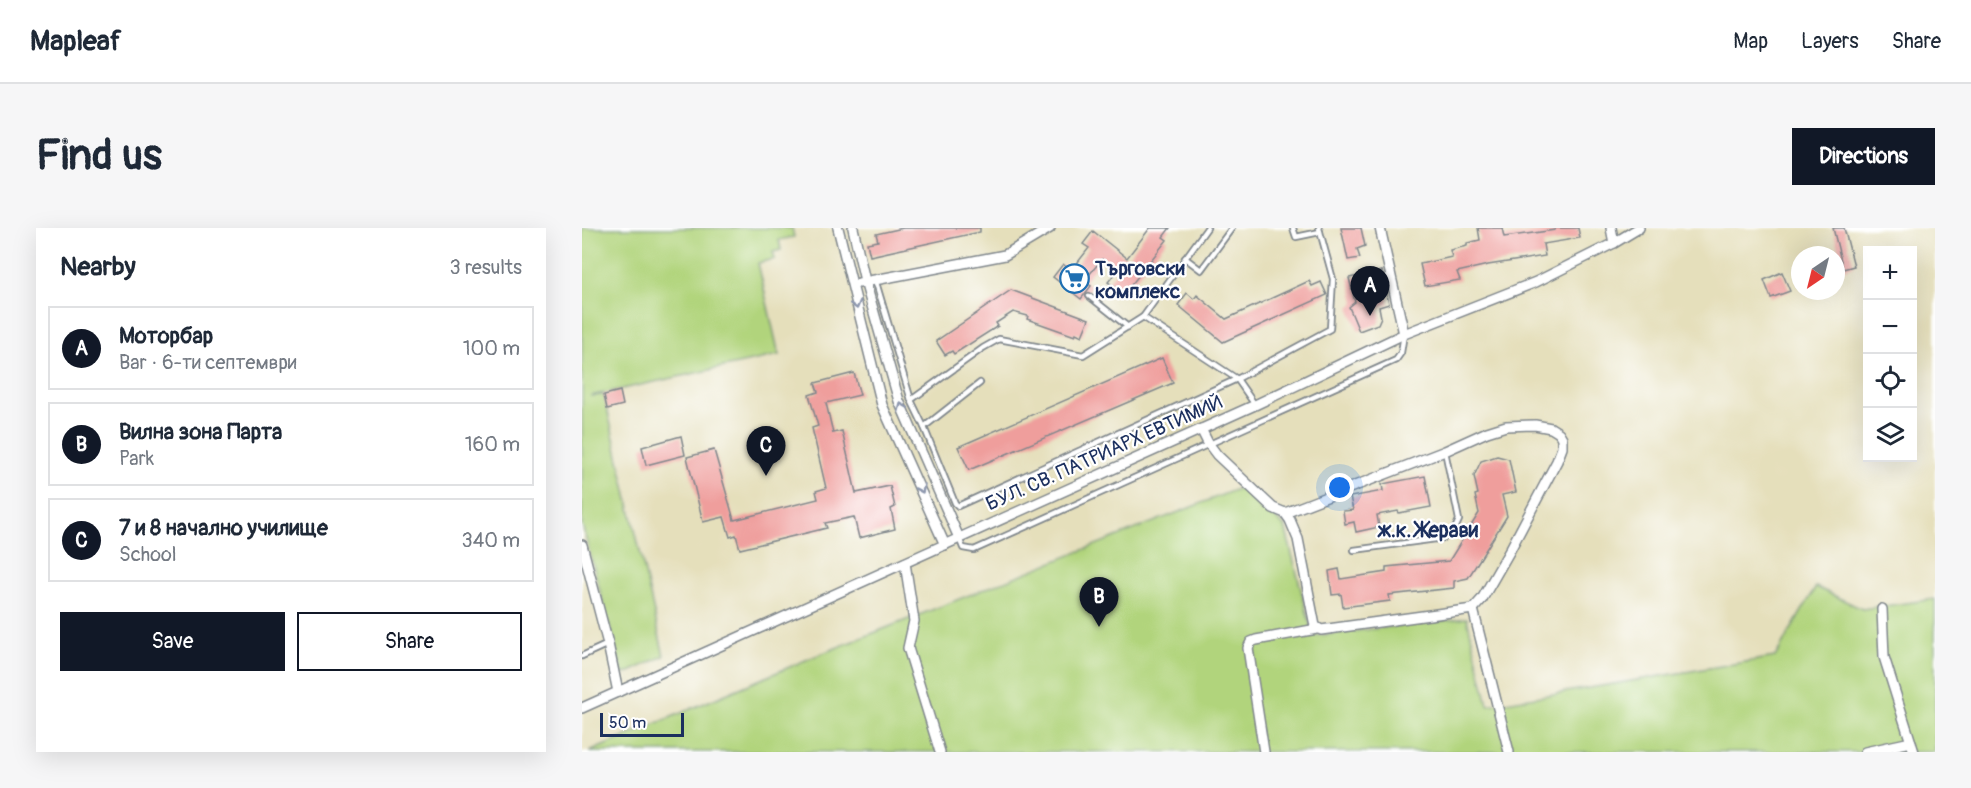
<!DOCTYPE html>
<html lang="en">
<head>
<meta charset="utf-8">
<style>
	body { margin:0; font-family:Pangolin,sans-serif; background:#f6f6f7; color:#1f2937 }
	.controls { position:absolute; right:18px; top:18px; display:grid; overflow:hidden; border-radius:0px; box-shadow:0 6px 24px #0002 }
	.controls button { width:54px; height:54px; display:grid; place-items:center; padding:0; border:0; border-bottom:2px solid #e0e1e3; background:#fff; color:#1f2937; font:30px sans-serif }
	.compass { position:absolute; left:1209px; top:18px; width:54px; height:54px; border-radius:50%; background:#fff; box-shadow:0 6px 24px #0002; rotate:215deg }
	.scale { position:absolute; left:18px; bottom:15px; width:84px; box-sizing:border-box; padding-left:6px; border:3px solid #1b2f5e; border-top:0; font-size:16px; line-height:21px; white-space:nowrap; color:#1b2f5e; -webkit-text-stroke:4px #fff; paint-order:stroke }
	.you { position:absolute; left:758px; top:260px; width:21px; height:21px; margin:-15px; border:4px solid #fff; border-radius:50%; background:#1a73e8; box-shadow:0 0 0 9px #1a73e833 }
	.badge { display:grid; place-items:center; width:39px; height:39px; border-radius:50%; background:#111827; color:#fff; font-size:20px; font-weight:700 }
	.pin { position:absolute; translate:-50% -50px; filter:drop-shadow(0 2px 3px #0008) }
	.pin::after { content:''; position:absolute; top:32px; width:21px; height:18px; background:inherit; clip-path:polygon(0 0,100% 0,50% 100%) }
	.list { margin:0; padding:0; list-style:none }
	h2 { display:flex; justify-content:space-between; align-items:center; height:78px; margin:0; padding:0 24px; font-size:26px }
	h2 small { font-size:20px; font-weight:400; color:#747a83 }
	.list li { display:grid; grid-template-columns:39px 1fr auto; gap:18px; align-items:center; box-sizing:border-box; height:84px; margin:0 12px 12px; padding:0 12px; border:2px solid #e0e1e3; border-radius:0px }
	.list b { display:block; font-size:22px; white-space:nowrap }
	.list p { margin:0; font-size:20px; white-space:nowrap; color:#747a83 }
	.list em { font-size:20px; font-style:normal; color:#747a83 }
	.actions { display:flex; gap:12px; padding:18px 24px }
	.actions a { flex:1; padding:14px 0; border:2px solid #111827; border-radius:0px; text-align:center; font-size:21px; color:#111827 }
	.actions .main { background:#111827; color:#fff }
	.icon { flex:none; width:33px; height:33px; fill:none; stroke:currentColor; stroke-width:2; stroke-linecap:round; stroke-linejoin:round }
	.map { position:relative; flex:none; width:1353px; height:524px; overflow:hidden; border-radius:0px }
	header { display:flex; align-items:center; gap:36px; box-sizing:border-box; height:84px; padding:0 30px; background:#fff; border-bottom:2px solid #e0e1e3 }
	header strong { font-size:28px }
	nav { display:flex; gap:33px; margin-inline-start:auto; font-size:21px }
	.intro { display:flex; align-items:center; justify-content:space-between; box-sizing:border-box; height:144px; padding:0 36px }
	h1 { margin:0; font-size:42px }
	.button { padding:15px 27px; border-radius:0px; background:#111827; color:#fff; font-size:21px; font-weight:700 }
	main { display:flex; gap:36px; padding:0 36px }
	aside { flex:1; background:#fff; border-radius:0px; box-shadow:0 6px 24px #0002 }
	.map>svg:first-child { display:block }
	.green { fill:#b1d47c; stroke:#66826d; stroke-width:1.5 }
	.building { fill:#ef9e9c }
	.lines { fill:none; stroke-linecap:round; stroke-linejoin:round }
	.service-casing { stroke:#80878c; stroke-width:8 }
	.minor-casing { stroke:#80878c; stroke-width:12 }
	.service { stroke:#fff; stroke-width:4.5 }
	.minor { stroke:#fff; stroke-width:9 }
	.oneway { stroke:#8d97ae }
	.labels { text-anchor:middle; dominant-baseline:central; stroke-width:4.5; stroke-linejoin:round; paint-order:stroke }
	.poi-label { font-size:20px; font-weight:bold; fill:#1b2f5e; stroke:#fff; text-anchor:start }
	.street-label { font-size:20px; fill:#1b2f5e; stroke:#fff }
	.neighbourhood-label { font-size:21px; font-weight:bold; fill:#1b2f5e; stroke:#fff }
</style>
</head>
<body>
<header>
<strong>Mapleaf</strong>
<nav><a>Map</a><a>Layers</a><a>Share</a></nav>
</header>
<div class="intro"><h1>Find us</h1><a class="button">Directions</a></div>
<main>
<aside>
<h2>Nearby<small>3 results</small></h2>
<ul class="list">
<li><span class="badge">A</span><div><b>Моторбар</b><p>Bar · 6-ти септември</p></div><em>100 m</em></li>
<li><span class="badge">B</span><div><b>Вилна зона Парта</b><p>Park</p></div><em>160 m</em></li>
<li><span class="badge">C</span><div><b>7 и 8 начално училище</b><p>School</p></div><em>340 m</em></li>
</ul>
<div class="actions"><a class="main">Save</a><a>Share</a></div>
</aside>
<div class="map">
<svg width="1353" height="524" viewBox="0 0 1353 524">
	<rect width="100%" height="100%" fill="#fff"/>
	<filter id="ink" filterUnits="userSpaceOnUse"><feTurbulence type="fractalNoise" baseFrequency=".0167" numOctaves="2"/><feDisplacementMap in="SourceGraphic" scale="12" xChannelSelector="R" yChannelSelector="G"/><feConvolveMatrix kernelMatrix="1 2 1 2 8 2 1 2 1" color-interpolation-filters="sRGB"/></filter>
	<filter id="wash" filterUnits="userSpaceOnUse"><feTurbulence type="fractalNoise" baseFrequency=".008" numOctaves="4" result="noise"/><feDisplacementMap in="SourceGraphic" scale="24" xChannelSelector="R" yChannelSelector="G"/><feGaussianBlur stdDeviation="1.35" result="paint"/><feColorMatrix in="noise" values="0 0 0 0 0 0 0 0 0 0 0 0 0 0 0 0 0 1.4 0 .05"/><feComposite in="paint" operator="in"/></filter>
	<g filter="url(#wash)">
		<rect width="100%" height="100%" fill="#e5dfbb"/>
		<g class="green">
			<polygon points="0,0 210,0 212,9 197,12 199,22 191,24 193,31 176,35 197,127 8,168 22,167 82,428 41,447 0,297"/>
			<polygon points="660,259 703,299 731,408 885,390 906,477 1193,429 1234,359 1280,381 1353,371 1353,524 7,524 231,429"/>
		</g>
		<g id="blocks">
			<g class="building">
				<polygon points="321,0 398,0 398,4 288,28 285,15 296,13 294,6"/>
				<polygon points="568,0 588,0 581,9 585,12 542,66 526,54 535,43 520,31 502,53 509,58 499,71 471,49 481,36 489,43 507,20 501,16 511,3 545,30"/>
				<polygon points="759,0 779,0 783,18 775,21 778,30 766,32"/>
				<polygon points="896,0 920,0 922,9 973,2 973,0 996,0 998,10 961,16 963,28 906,37 875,44 878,52 843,58 838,36 870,29 868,22 885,18 885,15 898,12"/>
				<polygon points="1251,0 1262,0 1272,38 1261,41"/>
				<polygon points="800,43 807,76 797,79 799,89 796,96 777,103 767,79 773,74 767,50"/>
				<polygon points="1200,44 1208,63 1189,70 1182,52"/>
				<polygon points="727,53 730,58 739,54 745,67 641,114 596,77 605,65 612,71 615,67 644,91"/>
				<polygon points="429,62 507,91 500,108 494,105 493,108 445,91 446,88 431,84 414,95 416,98 372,126 370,123 363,127 354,113"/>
				<polygon points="580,130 591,155 387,242 376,219"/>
				<polygon points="272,145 278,167 244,175 251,205 260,203 274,265 308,258 313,279 309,281 313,301 277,310 272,289 243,295 245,300 158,321 154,307 148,309 142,289 121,294 105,229 132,222 152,292 236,271 234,263 244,260 230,200 236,198 227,167 236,164 233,155"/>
				<polygon points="38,163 41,177 25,181 22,167"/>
				<polygon points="99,208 103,227 64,237 60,219"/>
				<polygon points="915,228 927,231 934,264 920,267 925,288 886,350 872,353 872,360 807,367 808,373 761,379 759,366 750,367 747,343 757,341 759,351 804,344 804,339 867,333 897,285 893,267 896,266 892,248 899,233"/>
				<polygon points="843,248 849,279 817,285 816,283 795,287 797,299 774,304 772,294 763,296 761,283 771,282 768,269 801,263 800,256"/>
			</g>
		</g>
	</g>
	<g filter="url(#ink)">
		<use href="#blocks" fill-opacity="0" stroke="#80878c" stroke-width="1.5"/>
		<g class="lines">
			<defs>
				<g id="service">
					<polyline points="625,0 561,89 655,151 673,177"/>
					<polyline points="711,0 714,9 738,4"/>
					<polyline points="603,30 619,42 650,0"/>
					<polyline points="293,51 329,172 342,199 373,275 376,278 655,151 748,101 751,51 737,0"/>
					<polyline points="507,68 546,99"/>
					<polyline points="329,172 401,120 417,111 501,127 561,89"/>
					<polyline points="342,199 398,155"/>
					<polyline points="377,310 381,320 392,322 814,132 819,125 822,106"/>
					<polyline points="772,322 862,310 872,303 877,292 863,223"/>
					<polyline points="0,428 26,416"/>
				</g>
				<g id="minor">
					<polyline points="256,0 300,177 363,317"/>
					<polyline points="271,0 283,53 317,173 377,310"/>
					<polyline points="798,0 822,106"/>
					<polyline points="1029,0 1032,15"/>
					<polyline points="277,55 423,27 468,0"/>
					<polyline points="619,201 626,215 635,227 691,280 703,285 708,292 716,311 733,398 739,402 891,381 900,371 927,324 975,233 980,220 980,210 977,205 969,200 953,197 924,198 905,204 863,223 703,285"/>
					<polyline points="0,317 26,416 36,464"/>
					<polyline points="323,335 332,393 326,420 358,524"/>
					<polyline points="891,381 927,524"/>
					<polyline points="1300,381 1302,429 1332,524"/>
					<polyline points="0,480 673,177 822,106 954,54 1032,15 1057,0"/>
					<polyline points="682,524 666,420 669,414 674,412 735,401"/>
					<polyline points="1283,524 1329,514"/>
				</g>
			</defs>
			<use href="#service" class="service-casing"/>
			<use href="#minor" class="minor-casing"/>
			<use href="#service" class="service"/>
			<use href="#minor" class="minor"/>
		</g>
		<defs><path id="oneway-chevron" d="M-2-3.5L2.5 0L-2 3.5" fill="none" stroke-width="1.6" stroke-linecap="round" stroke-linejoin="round" transform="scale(1.5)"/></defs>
		<g class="oneway">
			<use href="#oneway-chevron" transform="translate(274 77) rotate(75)"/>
			<use href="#oneway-chevron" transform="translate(320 179) rotate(-112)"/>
			<use href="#oneway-chevron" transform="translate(339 261) rotate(66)"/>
		</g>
	</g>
	<defs>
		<symbol id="supermarket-ring" viewBox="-11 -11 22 22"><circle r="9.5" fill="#fff" stroke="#1f6fb2" stroke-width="1.5"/><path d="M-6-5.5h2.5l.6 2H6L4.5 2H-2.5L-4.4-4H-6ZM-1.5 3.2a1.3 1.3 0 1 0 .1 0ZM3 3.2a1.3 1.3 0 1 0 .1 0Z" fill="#1f6fb2"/></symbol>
	</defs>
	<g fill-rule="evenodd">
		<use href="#supermarket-ring" x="476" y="34" width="33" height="33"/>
	</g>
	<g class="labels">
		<g class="poi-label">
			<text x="513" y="40">Търговски<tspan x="513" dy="23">комплекс</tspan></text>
		</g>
		<g class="street-label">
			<text transform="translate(522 225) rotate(-24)">БУЛ. СВ. ПАТРИАРХ ЕВТИМИЙ</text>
		</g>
		<g class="neighbourhood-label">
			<text x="846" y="302">ж.к. Жерави</text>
		</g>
	</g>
</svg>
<div class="controls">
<button>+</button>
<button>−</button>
<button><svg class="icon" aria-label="locate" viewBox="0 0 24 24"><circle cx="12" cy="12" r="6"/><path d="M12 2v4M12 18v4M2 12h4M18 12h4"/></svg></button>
<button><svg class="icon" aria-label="layers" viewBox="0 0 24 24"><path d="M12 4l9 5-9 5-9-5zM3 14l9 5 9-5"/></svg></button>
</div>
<svg class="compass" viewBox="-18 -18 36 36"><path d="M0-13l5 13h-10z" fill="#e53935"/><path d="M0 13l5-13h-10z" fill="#747a83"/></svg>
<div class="scale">50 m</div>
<div class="you"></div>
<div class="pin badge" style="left:788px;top:88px">A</div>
<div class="pin badge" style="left:517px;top:399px">B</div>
<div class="pin badge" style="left:184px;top:248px">C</div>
</div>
</main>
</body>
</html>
